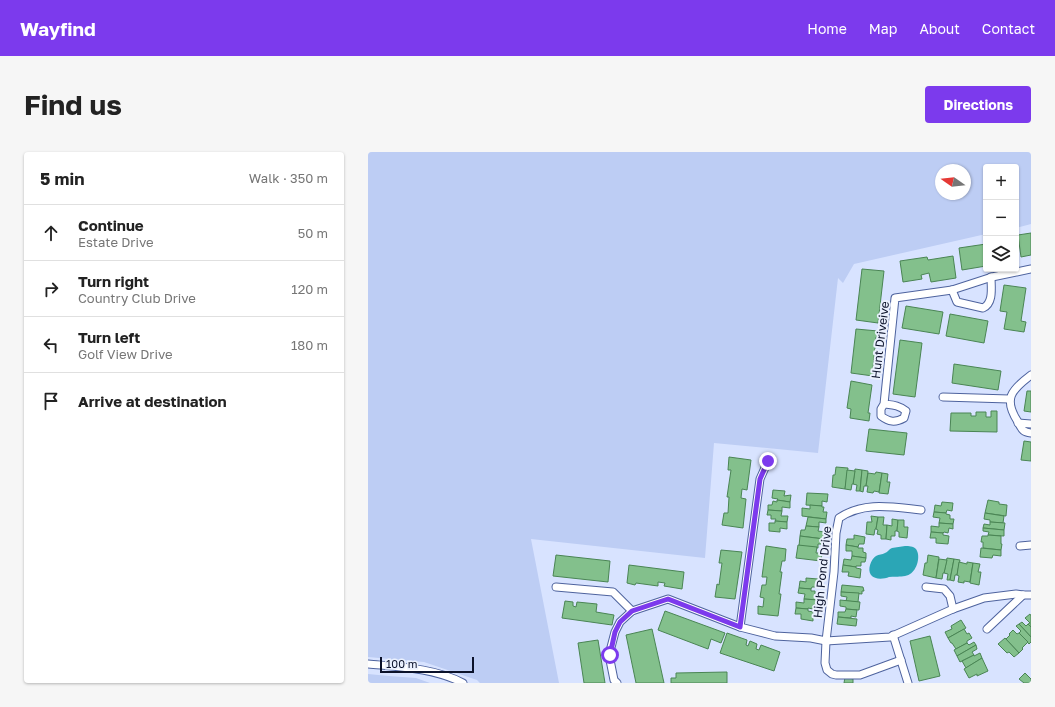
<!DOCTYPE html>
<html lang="en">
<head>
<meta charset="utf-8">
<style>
	body { margin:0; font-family:"Golos Text",sans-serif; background:#f6f6f6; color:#222 }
	.controls { position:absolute; right:12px; top:12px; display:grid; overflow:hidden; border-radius:4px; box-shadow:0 1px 3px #0004 }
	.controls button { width:36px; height:36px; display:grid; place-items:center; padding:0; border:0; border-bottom:1px solid #e0e0e0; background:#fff; color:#222; font:20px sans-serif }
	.compass { position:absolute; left:567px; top:12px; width:36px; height:36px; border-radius:50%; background:#fff; box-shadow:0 1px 3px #0004; rotate:284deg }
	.scale { position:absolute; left:12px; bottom:10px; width:94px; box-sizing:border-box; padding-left:4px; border:2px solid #0b122a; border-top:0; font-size:11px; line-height:14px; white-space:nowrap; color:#0b122a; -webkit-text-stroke:3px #ebf1fe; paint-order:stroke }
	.stop { position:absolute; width:12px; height:12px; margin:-9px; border:3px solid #7c3aed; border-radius:50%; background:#fff }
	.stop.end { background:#7c3aed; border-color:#fff; box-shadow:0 1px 4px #0008 }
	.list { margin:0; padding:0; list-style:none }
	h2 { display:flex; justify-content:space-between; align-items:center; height:52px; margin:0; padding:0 16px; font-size:17px }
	h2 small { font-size:13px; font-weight:400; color:#767676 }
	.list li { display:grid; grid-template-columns:26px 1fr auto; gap:12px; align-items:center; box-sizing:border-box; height:56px; padding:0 16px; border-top:1px solid #e0e0e0 }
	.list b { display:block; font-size:15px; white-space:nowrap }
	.list p { margin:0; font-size:13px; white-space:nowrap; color:#767676 }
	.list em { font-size:13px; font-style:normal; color:#767676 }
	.icon { flex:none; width:22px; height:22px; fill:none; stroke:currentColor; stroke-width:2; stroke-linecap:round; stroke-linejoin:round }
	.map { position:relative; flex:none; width:663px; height:531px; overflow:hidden; border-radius:4px }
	header { display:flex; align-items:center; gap:24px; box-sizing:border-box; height:56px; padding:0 20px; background:#7c3aed; color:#fff }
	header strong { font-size:19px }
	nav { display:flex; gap:22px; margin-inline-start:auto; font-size:14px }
	.intro { display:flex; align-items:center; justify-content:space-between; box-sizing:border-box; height:96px; padding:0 24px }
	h1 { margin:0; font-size:28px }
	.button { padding:10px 18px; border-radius:4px; background:#7c3aed; color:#fff; font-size:14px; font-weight:700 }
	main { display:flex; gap:24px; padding:0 24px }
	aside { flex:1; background:#fff; border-radius:4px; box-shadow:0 1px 3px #0004 }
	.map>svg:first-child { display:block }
	.green { fill:#bdcdf4; fill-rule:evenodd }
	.water { fill:#2ba6b6 }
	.building { fill:#83c08c; stroke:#4a8554 }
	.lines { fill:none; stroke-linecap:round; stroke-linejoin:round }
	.minor-casing { stroke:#4e639e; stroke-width:9 }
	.minor { stroke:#fff; stroke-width:7 }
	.route { stroke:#7c3aed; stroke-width:5 }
	.labels { text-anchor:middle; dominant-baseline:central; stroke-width:4; stroke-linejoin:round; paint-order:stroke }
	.street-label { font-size:12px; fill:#0b122a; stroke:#ebf1fe }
</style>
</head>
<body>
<header>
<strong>Wayfind</strong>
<nav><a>Home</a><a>Map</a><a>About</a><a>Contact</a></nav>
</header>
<div class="intro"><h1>Find us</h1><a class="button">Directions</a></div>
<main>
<aside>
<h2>5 min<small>Walk · 350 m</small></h2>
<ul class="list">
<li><svg class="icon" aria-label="ahead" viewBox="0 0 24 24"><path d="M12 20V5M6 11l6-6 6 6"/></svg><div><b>Continue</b><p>Estate Drive</p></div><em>50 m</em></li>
<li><svg class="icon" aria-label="right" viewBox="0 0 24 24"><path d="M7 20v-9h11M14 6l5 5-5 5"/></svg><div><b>Turn right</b><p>Country Club Drive</p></div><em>120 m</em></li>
<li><svg class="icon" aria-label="left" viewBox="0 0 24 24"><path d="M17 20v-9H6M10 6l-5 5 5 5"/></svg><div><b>Turn left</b><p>Golf View Drive</p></div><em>180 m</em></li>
<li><svg class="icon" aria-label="arrive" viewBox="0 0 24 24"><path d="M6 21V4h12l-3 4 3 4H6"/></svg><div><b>Arrive at destination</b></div></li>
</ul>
</aside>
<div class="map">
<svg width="663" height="531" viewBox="0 0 663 531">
	<rect width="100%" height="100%" fill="#d8e3ff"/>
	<g class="green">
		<path d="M0 0H663V72L648 76V15H618V82L486 112 475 131 470 126 450 301 346 291 337 406 163 387 191 531H112L109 528 56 510 0 505ZM573 18H597V42H573Z"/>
		<polygon points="0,522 21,524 48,526 62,531 0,531"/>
	</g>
	<path class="water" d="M537 394C541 394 545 394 548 397 553 404 549 418 542 422 536 426 527 424 521 425 516 427 507 428 503 423 499 418 503 407 508 404 511 402 514 403 517 401 520 400 521 397 524 396 528 395 533 395 537 394Z"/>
	<g class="building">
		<polygon points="663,81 663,103 653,105 650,83"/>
		<polygon points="618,92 618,114 594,118 591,96"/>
		<polygon points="585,104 588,126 563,130 561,121 553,123 554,127 535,130 532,109 559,105 560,108"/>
		<polygon points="494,117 516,119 510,171 488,168"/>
		<polygon points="636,133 658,136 653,169 658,170 656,180 636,177 639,160 632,159"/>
		<polygon points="538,154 575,160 571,182 534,176"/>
		<polygon points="582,162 620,169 616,191 578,184"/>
		<polygon points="488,177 510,179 509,185 508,185 505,216 506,216 505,224 483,221"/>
		<polygon points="532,188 554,191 547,245 525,242"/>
		<polygon points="586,212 633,219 630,238 584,231"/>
		<polygon points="483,229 504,233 500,261 502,261 501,269 482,266 483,257 479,256"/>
		<polygon points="659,239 663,239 663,260 656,259"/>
		<polygon points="623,259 629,259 629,280 582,279 583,261 603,261 603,264 608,264 608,260 618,260 618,265 623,265"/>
		<polygon points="501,277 539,281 536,303 498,299"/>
		<polygon points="656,289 663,290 663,309 653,308"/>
		<polygon points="361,305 383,308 379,338 374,337 373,346 378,347 375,376 354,373 356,361 360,361 361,345 359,345 363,318 360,318"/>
		<polygon points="468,315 480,316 477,337 464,335 465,323 467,323"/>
		<polygon points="487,317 494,318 492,339 488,339 489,333 485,332"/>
		<polygon points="479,318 487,319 485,332 484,332 483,338 477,337"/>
		<polygon points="494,318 500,319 498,334 496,334 495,340 492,339"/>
		<polygon points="508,320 514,321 511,340 506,339 505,341 499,340 500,334 498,334 500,321 507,322"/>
		<polygon points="514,321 520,322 519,330 522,330 520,342 511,341"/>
		<polygon points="405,338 417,339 416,344 423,343 422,350 409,348 410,347 404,346"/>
		<polygon points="439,341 460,342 459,350 454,349 454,354 438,353"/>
		<polygon points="409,348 422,350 422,356 414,355 414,359 400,358 400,353 404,353 405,349 409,350"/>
		<polygon points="620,348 631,350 631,352 639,353 638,364 617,361"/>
		<polygon points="574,350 585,351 584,359 579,358 578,361 566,360 567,353 573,354"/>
		<polygon points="442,353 454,354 454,355 456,355 455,360 459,360 458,367 434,364 434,356 442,357"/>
		<polygon points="400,358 414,359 413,364 420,364 419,370 407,369 408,367 403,367 403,363 399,363"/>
		<polygon points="566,360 578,361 578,362 582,363 582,367 586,367 585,372 571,371 572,366 565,365"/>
		<polygon points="617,361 636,364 635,371 622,370 622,368 616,367"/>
		<polygon points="503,364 510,365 508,377 507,377 506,383 498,382 499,370 504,370"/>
		<polygon points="440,365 458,367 458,371 451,370 451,375 438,374"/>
		<polygon points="510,365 516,365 515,373 519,373 518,387 513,387 513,383 509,382 510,378 508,377"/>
		<polygon points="524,367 530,368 529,379 527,379 527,384 523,384 523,388 518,387 519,373 524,374"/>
		<polygon points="530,368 536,368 536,375 540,375 539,386 531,385 531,380 529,379"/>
		<polygon points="407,369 419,370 419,377 412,376 412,380 401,379 401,371 407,371"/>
		<polygon points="622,370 637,371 636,378 615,376 616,372 622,373"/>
		<polygon points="571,371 585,372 585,377 581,376 580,381 576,380 575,381 563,380 563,374 571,375"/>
		<polygon points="438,374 451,375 450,379 456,380 456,387 432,384 433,378 437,378"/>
		<polygon points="615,376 636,378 636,384 620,383 621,380 615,379"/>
		<polygon points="563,380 575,381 575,383 581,384 580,392 568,391 568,386 562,386"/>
		<polygon points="486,383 497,385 496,392 491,392 490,395 478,393 479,387 486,387"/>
		<polygon points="620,383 633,384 633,392 634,392 633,398 615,396 615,390 613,390 614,384 620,384"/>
		<polygon points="432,384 456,387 455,392 450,392 450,396 431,394"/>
		<polygon points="430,393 449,395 448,401 454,401 453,409 428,406"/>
		<polygon points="478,393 490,395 490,396 495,396 495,400 498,401 498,406 484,404 484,399 478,399"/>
		<polygon points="398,394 418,397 417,409 414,409 412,420 414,420 411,442 413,442 410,464 390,462 390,454 395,455 396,446 392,445 394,433 398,433 399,425 394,425"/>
		<polygon points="613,396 633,398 633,404 625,403 624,406 612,405"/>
		<polygon points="353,398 374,400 367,447 347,445 349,432 351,433 354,411 351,411"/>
		<polygon points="188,403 242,409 240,430 185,424"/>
		<polygon points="560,403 571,405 568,426 555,423 557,411 559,411"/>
		<polygon points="484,404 498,406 497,410 493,410 493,414 488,414 488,415 475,413 476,407 483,408"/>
		<polygon points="579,406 586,407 582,428 579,428 580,422 576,421"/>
		<polygon points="571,407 579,408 576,421 575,421 574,427 568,426"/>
		<polygon points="586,407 592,408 589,423 587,423 586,429 582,428"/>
		<polygon points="591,410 599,412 599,410 605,411 602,430 596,429 596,431 590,430 591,424 589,423"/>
		<polygon points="605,411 612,412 610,420 613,420 611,433 602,431"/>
		<polygon points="261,413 316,420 314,437 296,434 297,431 290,430 290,434 268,431 267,433 259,431"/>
		<polygon points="475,413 488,415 488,416 493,417 492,426 480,424 481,420 474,420"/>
		<polygon points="438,426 450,427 449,435 444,435 443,437 431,436 432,429 438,430"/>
		<polygon points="474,433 495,435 496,439 494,439 494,442 473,440"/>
		<polygon points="431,436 443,437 443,439 447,439 447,443 451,443 450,448 436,447 437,442 430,441"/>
		<polygon points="473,440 491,441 490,450 478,449 479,445 473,444"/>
		<polygon points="436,447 450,448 450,453 445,453 445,457 440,456 440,457 428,456 428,450 436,451"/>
		<polygon points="472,448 492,450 491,458 478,457 478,455 472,454"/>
		<polygon points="197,449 205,450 205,454 208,455 209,450 229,452 228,460 246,463 244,473 194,466"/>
		<polygon points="428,456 440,457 440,459 445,460 445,469 433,467 433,462 427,462"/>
		<polygon points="478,457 489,458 488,465 483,464 483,466 470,465 470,460 477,460"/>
		<polygon points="297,459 357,481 353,491 343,487 340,497 290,478"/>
		<polygon points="662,462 663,464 663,475 660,472 662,471 657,466"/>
		<polygon points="470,465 489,467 488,474 469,472"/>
		<polygon points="593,468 598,476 580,486 577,480 584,477 583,474"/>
		<polygon points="654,470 658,474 660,472 663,475 663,485 651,472"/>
		<polygon points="651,472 663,485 663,490 661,492 651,481 653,479 648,474"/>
		<polygon points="284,477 296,531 268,531 258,483"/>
		<polygon points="596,477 599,482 601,481 604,486 599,489 599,491 588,497 584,491 583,491 580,486"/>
		<polygon points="645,478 649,482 651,481 660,490 654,496 655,497 651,501 638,487 642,483 641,482"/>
		<polygon points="359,481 379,488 378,493 380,494 382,489 389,492 388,497 391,498 393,493 412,500 406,519 352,501"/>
		<polygon points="562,484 572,524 551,529 542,489"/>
		<polygon points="637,486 651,501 646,505 641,500 639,501 630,492"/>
		<polygon points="230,488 237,531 216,531 210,491"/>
		<polygon points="606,490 608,493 589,504 586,498 599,491 601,493"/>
		<polygon points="608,493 609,497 604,500 606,503 592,510 589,504"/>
		<polygon points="612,501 614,506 598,516 594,509 606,503 606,504"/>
		<polygon points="614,506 620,519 609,524 609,522 601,526 596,517"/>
		<polygon points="359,520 359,531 303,531 303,526 308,526 308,521"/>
		<polygon points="657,521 663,527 663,531 656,531 651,527"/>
		<polygon points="477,525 485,527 485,531 476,531"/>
	</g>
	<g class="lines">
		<defs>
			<g id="minor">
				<path d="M584 138 589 150 615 156C626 151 623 135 623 125"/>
				<path d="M663 223C643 238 635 247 650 270 654 277 654 280 663 281"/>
				<polyline points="575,245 641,247"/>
				<path d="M516 252C524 253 531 253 538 259L536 266C527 271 521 270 513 264V257L516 252 527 146 584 138 624 125 663 117"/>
				<polyline points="650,271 663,272"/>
				<polyline points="652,394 663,393"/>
				<polyline points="188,435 245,440 264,459"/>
				<polyline points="558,435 576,437 582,444 585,457"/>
				<polyline points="372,475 392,327 400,309"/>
				<polyline points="619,477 655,443"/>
				<polyline points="525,483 540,531"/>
				<path d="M533 508 492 523H468L464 522 459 518 457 511 458 489 466 420 468 381 471 366C496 349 524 355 553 358"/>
				<path d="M0 512C32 515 66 516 95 531"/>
				<polyline points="249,531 246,528 241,503 247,480 252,470 264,459 300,447 372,475 407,484 443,486 458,489 522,485 585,457 616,446 648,442 655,443 663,443"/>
			</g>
		</defs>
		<use href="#minor" class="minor-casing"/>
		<use href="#minor" class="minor"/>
	</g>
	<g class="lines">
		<polyline class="route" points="242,503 247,480 252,470 264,459 300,447 372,475 392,327 400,309"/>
	</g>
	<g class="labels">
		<g class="street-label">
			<text transform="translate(512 188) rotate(-83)">Hunt Driveive</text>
			<text transform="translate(454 420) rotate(-84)">High Pond Drive</text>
		</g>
	</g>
</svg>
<div class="controls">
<button>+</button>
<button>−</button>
<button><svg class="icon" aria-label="layers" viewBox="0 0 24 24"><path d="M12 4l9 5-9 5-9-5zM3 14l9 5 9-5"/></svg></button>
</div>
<svg class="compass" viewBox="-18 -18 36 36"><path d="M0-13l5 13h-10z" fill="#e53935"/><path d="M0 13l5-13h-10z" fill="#767676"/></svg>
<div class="scale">100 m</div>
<div class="stop" style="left:242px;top:503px"></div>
<div class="stop end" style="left:400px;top:309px"></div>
</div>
</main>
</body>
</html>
